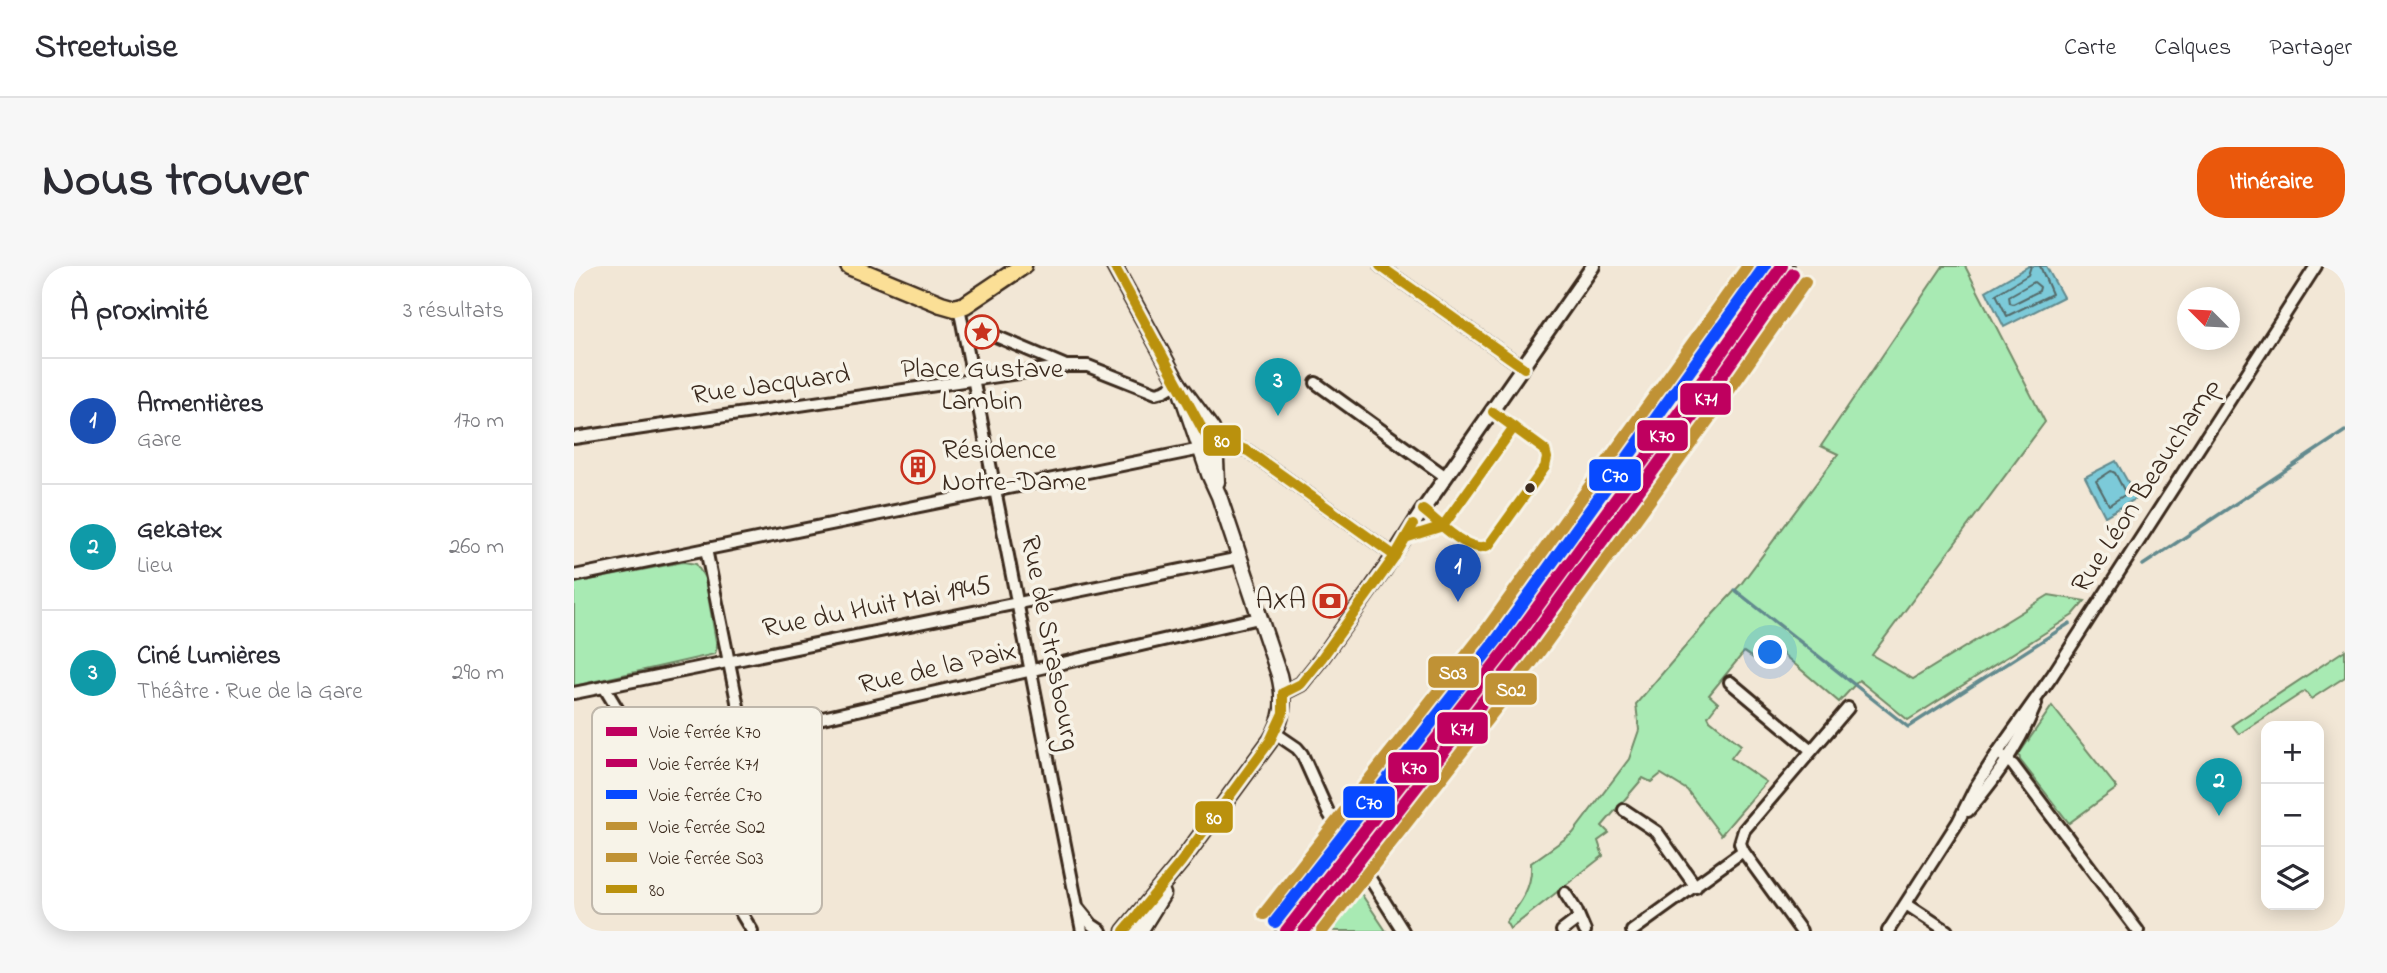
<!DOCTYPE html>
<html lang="fr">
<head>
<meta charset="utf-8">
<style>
	body { margin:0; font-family:"Indie Flower",sans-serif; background:#f7f7f7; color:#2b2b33 }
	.controls { position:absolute; right:21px; bottom:21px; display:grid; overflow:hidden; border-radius:14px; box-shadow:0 4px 18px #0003 }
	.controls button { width:63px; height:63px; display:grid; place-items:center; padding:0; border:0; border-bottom:2px solid #e1e1e2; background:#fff; color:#2b2b33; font:35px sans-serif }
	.compass { position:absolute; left:1603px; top:21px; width:63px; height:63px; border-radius:50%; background:#fff; box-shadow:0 4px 18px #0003; rotate:294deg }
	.you { position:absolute; left:1197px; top:387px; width:24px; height:24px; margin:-18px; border:5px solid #fff; border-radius:50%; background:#1a73e8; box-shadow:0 0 0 10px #1a73e833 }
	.badge { display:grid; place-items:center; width:46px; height:46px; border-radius:50%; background:#ea580c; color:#fff; font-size:23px; font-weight:700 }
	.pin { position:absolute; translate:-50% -58px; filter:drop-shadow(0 2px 4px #0008) }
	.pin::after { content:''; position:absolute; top:37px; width:24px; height:21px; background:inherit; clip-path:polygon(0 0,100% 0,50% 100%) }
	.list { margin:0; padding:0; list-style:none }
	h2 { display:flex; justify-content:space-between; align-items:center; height:91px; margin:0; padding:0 28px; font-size:30px }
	h2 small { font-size:23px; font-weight:400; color:#7c7c81 }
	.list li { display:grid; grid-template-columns:46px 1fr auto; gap:21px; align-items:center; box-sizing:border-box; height:126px; padding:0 28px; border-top:2px solid #e1e1e2 }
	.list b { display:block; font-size:26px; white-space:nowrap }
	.list p { margin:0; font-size:23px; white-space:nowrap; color:#7c7c81 }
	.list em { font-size:23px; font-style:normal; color:#7c7c81 }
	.icon { flex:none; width:38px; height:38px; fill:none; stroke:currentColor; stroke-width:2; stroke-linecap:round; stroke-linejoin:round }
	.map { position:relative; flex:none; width:1771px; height:665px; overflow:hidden; border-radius:28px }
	header { display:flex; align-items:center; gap:42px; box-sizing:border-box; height:98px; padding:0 35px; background:#fff; border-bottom:2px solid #e1e1e2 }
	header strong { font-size:33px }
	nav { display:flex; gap:38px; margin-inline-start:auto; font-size:24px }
	.intro { display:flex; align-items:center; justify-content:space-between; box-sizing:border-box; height:168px; padding:0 42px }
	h1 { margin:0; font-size:49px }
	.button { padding:18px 32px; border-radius:28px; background:#ea580c; color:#fff; font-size:24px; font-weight:700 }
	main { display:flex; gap:42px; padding:0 42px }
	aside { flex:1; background:#fff; border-radius:28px; box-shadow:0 4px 18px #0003 }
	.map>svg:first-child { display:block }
	.green { fill:#a8eab3; stroke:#728a68; stroke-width:2 }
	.water { fill:#7ccad9; stroke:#628a8e; stroke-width:2 }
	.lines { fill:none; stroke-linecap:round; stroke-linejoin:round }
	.shore { stroke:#556a69; stroke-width:2 }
	.stream { stroke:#628a8e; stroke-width:3.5 }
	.minor-casing { stroke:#3b2a1e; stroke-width:16 }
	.tertiary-casing { stroke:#3b2a1e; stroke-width:18 }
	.secondary-casing { stroke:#3b2a1e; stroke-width:19 }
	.primary-casing { stroke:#3b2a1e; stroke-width:21 }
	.minor { stroke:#f7f3e8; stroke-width:10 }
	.tertiary { stroke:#f7f3e8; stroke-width:12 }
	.secondary { stroke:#f7f3e8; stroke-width:14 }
	.primary { stroke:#fbdf96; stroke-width:16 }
	.rail-casing { stroke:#3b2a1e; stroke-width:6 }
	.rail { stroke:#f7f3e8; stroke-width:3.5; stroke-dasharray:10; stroke-linecap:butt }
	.bus-1-casing { stroke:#f7f3e8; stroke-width:16 }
	.bus-1 { stroke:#ba910d; stroke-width:10 }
	.rail-1-casing { stroke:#f7f3e8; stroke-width:18 }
	.rail-2-casing { stroke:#f7f3e8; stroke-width:18 }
	.rail-3-casing { stroke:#f7f3e8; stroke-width:18 }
	.rail-4-casing { stroke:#f7f3e8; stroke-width:18 }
	.rail-5-casing { stroke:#f7f3e8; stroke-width:18 }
	.rail-1 { stroke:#bf005f; stroke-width:12 }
	.rail-2 { stroke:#bf005f; stroke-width:12 }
	.rail-3 { stroke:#0749ff; stroke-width:12 }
	.rail-4 { stroke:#c09235; stroke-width:12 }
	.rail-5 { stroke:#c09235; stroke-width:12 }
	.bus-dot { fill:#3b2a1e; stroke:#f7f3e8; stroke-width:2.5 }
	.labels { text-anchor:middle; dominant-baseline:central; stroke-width:7; stroke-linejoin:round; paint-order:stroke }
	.poi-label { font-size:28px; fill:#3b2a1e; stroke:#f7f3e8 }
	.street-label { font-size:28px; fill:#3b2a1e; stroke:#f7f3e8 }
	.key { fill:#f7f3e8; stroke:#bfb7ab; stroke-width:2 }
	.key-label { font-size:19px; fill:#3b2a1e }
	.line-badge { stroke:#f7f3e8; stroke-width:2.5 }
	.badge-label { font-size:19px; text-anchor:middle; font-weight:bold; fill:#fff }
</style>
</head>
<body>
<header>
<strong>Streetwise</strong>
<nav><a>Carte</a><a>Calques</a><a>Partager</a></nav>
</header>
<div class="intro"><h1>Nous trouver</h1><a class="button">Itinéraire</a></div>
<main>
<aside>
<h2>À proximité<small>3 résultats</small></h2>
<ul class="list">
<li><span class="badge" style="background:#1a4fb4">1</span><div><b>Armentières</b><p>Gare</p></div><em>170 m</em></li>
<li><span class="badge" style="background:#0f9aa8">2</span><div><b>Gekatex</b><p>Lieu</p></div><em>260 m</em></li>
<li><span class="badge" style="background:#0f9aa8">3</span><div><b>Ciné Lumières</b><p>Théâtre · Rue de la Gare</p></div><em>290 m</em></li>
</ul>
</aside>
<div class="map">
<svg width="1771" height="665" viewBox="0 0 1771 665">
	<rect width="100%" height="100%" fill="#f2e7d6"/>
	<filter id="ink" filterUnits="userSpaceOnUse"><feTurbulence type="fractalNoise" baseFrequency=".0143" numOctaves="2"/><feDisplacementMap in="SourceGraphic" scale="14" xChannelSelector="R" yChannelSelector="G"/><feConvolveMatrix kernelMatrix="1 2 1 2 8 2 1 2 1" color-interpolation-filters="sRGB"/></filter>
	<g filter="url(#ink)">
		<g class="green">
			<path d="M1369 0H1391L1471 156 1298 389 1339 413 1475 329 1511 335 1499 349 1334 454 1285 414 1265 436 1197 378 1182 394 1170 386 1135 429 1144 437 1134 450 1136 454 1167 479 1157 492 1192 516 1147 569 1113 524 1087 508 1077 516 1069 512 1028 560 1035 567 1024 575 1029 590 936 663 932 656C946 638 959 621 957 597L999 567 1055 493 1065 464 1062 438 1140 347 1167 318 1264 188 1247 180Z"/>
			<polygon points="109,296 122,298 131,312 143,381 141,388 0,420 0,317"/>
			<polygon points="1771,384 1771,411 1737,433 1731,425 1665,468 1658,459"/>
			<polygon points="1478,440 1543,522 1495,557 1446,494 1445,488"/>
			<polygon points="776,611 812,665 732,665"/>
		</g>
		<g class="water">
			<polygon points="1455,0 1472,0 1489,31 1430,61 1412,25"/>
			<polygon points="1542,195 1563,232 1531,250 1511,211"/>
		</g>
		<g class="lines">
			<g class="shore">
				<polyline points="1457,0 1454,9 1422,28 1433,50 1478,28 1466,0"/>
				<polygon points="1460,16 1466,21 1465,25 1439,38 1436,37 1435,30"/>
				<polygon points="1537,205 1541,207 1552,228 1535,239 1522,215"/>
			</g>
			<g class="stream">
				<polyline points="1569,299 1771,165"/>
				<polyline points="1161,324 1334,461 1496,357"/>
			</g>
			<defs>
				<g id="minor">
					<polyline points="806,0 950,102"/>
					<polyline points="385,41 508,665"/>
					<polyline points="419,69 490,99"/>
					<polyline points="742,117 872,211"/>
					<polyline points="622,152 628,165 634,170 674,185 821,290"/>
					<polyline points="0,172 493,100 514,100 582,127 590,125 604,117 607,122"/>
					<polyline points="132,283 170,470 685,352"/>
					<polyline points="0,310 627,183"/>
					<polyline points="1156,416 1237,484"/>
					<polyline points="30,421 178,665"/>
					<polyline points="0,427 666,292"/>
					<polyline points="701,467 723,482 728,488 754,546 829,665"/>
					<polyline points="1424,486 1439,499 1564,665"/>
					<polyline points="1050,544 1083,566 1122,621"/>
					<path d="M1394 545C1422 513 1446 478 1462 438"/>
					<polyline points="1169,585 1166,577 1170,564 1274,442"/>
					<polyline points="991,627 1002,644 1011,665"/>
					<polyline points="1332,638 1373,665"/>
					<polyline points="505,643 518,659 527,665"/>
					<polyline points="988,665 1005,652"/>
					<polyline points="1058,665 1169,585 1227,665"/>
					<polyline points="1314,665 1384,556 1401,522 1424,486 1478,410 1742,0"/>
				</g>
				<polyline id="tertiary" points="709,427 727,418 747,393 811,303 846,248 1019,0"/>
				<g id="secondary">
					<polyline points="540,0 604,117 638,163 641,173 643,216"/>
					<path d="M550 665 607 596 696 475C710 453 711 434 705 409L645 230 635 208 604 117"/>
					<polyline points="566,665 589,628"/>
				</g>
				<polyline id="primary" points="275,0 367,38 381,42 391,39 449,0"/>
			</defs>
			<use href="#minor" class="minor-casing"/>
			<use href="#tertiary" class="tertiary-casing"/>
			<use href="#secondary" class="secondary-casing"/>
			<use href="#primary" class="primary-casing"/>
			<use href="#minor" class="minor"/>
			<use href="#tertiary" class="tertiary"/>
			<use href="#secondary" class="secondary"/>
			<use href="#primary" class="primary"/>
			<defs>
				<g id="rail">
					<polyline points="703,665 740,612 923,368 1189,0"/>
					<polyline points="724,665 943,384 1125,134 1219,0"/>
				</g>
			</defs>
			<use href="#rail" class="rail-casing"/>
			<use href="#rail" class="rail"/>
			<defs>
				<g id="bus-1">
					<polyline points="540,0 631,168 674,185 821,290"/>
					<polyline points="806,0 950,102"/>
					<path d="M849 244C865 256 896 290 915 279L971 201 973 192 971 184 919 146"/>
					<polyline points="834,271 869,260 940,161"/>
					<polyline points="709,427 727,418 747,393 821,290 839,259"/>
					<polyline points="550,665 607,596 696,475 709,447 709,427"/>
				</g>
			</defs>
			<use href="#bus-1" class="bus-1-casing"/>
			<use href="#bus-1" class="bus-1"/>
			<defs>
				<polyline id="rail-1" points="712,665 935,380 1119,127 1208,0"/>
				<polyline id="rail-2" points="730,665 946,388 1130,135 1219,8"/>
				<polyline id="rail-3" points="701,656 924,372 1191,0"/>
				<polyline id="rail-4" points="748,665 958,396 1142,143 1231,16"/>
				<polyline id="rail-5" points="690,648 913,363 1174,0"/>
			</defs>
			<use href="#rail-1" class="rail-1-casing"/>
			<use href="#rail-2" class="rail-2-casing"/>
			<use href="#rail-3" class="rail-3-casing"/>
			<use href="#rail-4" class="rail-4-casing"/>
			<use href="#rail-5" class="rail-5-casing"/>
			<use href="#rail-1" class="rail-1"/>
			<use href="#rail-2" class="rail-2"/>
			<use href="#rail-3" class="rail-3"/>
			<use href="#rail-4" class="rail-4"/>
			<use href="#rail-5" class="rail-5"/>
		</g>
	</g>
	<defs>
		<symbol id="sight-ring" viewBox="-11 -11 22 22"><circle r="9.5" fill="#f7f3e8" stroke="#c8321e" stroke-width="1.5"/><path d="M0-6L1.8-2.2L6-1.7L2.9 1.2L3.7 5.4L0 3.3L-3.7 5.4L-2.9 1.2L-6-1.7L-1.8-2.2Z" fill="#c8321e"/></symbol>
		<symbol id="building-ring" viewBox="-11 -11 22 22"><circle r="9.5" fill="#f7f3e8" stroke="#c8321e" stroke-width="1.5"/><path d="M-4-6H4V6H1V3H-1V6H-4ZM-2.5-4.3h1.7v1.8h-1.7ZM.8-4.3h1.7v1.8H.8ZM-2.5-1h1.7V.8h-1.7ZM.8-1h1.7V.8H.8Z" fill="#c8321e"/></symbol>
		<symbol id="bank-ring" viewBox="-11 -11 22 22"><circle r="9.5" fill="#f7f3e8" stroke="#c8321e" stroke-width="1.5"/><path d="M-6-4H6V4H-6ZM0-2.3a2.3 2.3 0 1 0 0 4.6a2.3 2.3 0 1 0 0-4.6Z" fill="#c8321e"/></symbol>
	</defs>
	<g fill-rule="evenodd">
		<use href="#sight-ring" x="389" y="47" width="38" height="38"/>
		<use href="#building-ring" x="325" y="182" width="38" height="38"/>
		<use href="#bank-ring" x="737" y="316" width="38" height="38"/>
	</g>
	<circle class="bus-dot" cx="956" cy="222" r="6"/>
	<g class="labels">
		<g class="poi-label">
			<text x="408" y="104">Place Gustave<tspan x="408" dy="32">Lambin</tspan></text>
			<text x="368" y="185" text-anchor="start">Résidence<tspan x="368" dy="32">Notre-Dame</tspan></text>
			<text x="732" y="335" text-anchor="end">AXA</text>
		</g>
		<g class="street-label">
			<text transform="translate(197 120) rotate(-8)">Rue Jacquard</text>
			<text transform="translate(1573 220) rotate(-57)">Rue Léon Beauchamp</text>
			<text transform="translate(303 342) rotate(-11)">Rue du Huit Mai 1945</text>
			<text transform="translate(475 377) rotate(79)">Rue de Strasbourg</text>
			<text transform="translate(364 403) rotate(-13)">Rue de la Paix</text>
		</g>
	</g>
	<rect x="18" y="441" width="230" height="207" rx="10" class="key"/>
	<rect x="32" y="461" width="31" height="9" fill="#bf005f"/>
	<rect x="32" y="493" width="31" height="8" fill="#bf005f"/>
	<rect x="32" y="524" width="31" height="9" fill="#0749ff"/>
	<rect x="32" y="556" width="31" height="8" fill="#c09235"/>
	<rect x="32" y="587" width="31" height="9" fill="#c09235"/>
	<rect x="32" y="619" width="31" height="8" fill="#ba910d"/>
	<g class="key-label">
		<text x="75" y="472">Voie ferrée K70</text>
		<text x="75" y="504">Voie ferrée K71</text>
		<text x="75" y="535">Voie ferrée C70</text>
		<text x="75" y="567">Voie ferrée S02</text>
		<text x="75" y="598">Voie ferrée S03</text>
		<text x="75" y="630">80</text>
	</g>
	<g class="line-badge">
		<rect x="1105" y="116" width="53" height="34" rx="7" fill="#bf005f"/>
		<rect x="1062" y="153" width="53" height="33" rx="7" fill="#bf005f"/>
		<rect x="628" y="158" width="40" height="33" rx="7" fill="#ba910d"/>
		<rect x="1014" y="192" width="54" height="34" rx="7" fill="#0749ff"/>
		<rect x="853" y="389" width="53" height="34" rx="7" fill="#c09235"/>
		<rect x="910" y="406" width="54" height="34" rx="7" fill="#c09235"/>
		<rect x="862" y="445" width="53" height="34" rx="7" fill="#bf005f"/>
		<rect x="813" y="485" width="53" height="33" rx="7" fill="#bf005f"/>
		<rect x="768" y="519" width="54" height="34" rx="7" fill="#0749ff"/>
		<rect x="620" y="534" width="40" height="34" rx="7" fill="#ba910d"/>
	</g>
	<g class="badge-label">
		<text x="1132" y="139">K71</text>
		<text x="1088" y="176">K70</text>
		<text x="648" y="181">80</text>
		<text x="1041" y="216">C70</text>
		<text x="879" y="413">S03</text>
		<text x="937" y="430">S02</text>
		<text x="888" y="469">K71</text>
		<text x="840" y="508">K70</text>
		<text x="795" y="543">C70</text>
		<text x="640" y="558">80</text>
	</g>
</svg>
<div class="controls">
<button>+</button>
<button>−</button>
<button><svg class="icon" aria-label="layers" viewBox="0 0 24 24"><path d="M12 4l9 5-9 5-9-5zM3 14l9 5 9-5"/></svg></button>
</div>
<svg class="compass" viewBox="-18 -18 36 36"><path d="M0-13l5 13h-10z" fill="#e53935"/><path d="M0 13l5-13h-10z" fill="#7c7c81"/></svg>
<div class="you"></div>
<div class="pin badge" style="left:884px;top:336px;background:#1a4fb4">1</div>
<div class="pin badge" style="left:1645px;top:550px;background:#0f9aa8">2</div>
<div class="pin badge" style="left:704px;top:150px;background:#0f9aa8">3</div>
</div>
</main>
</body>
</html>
